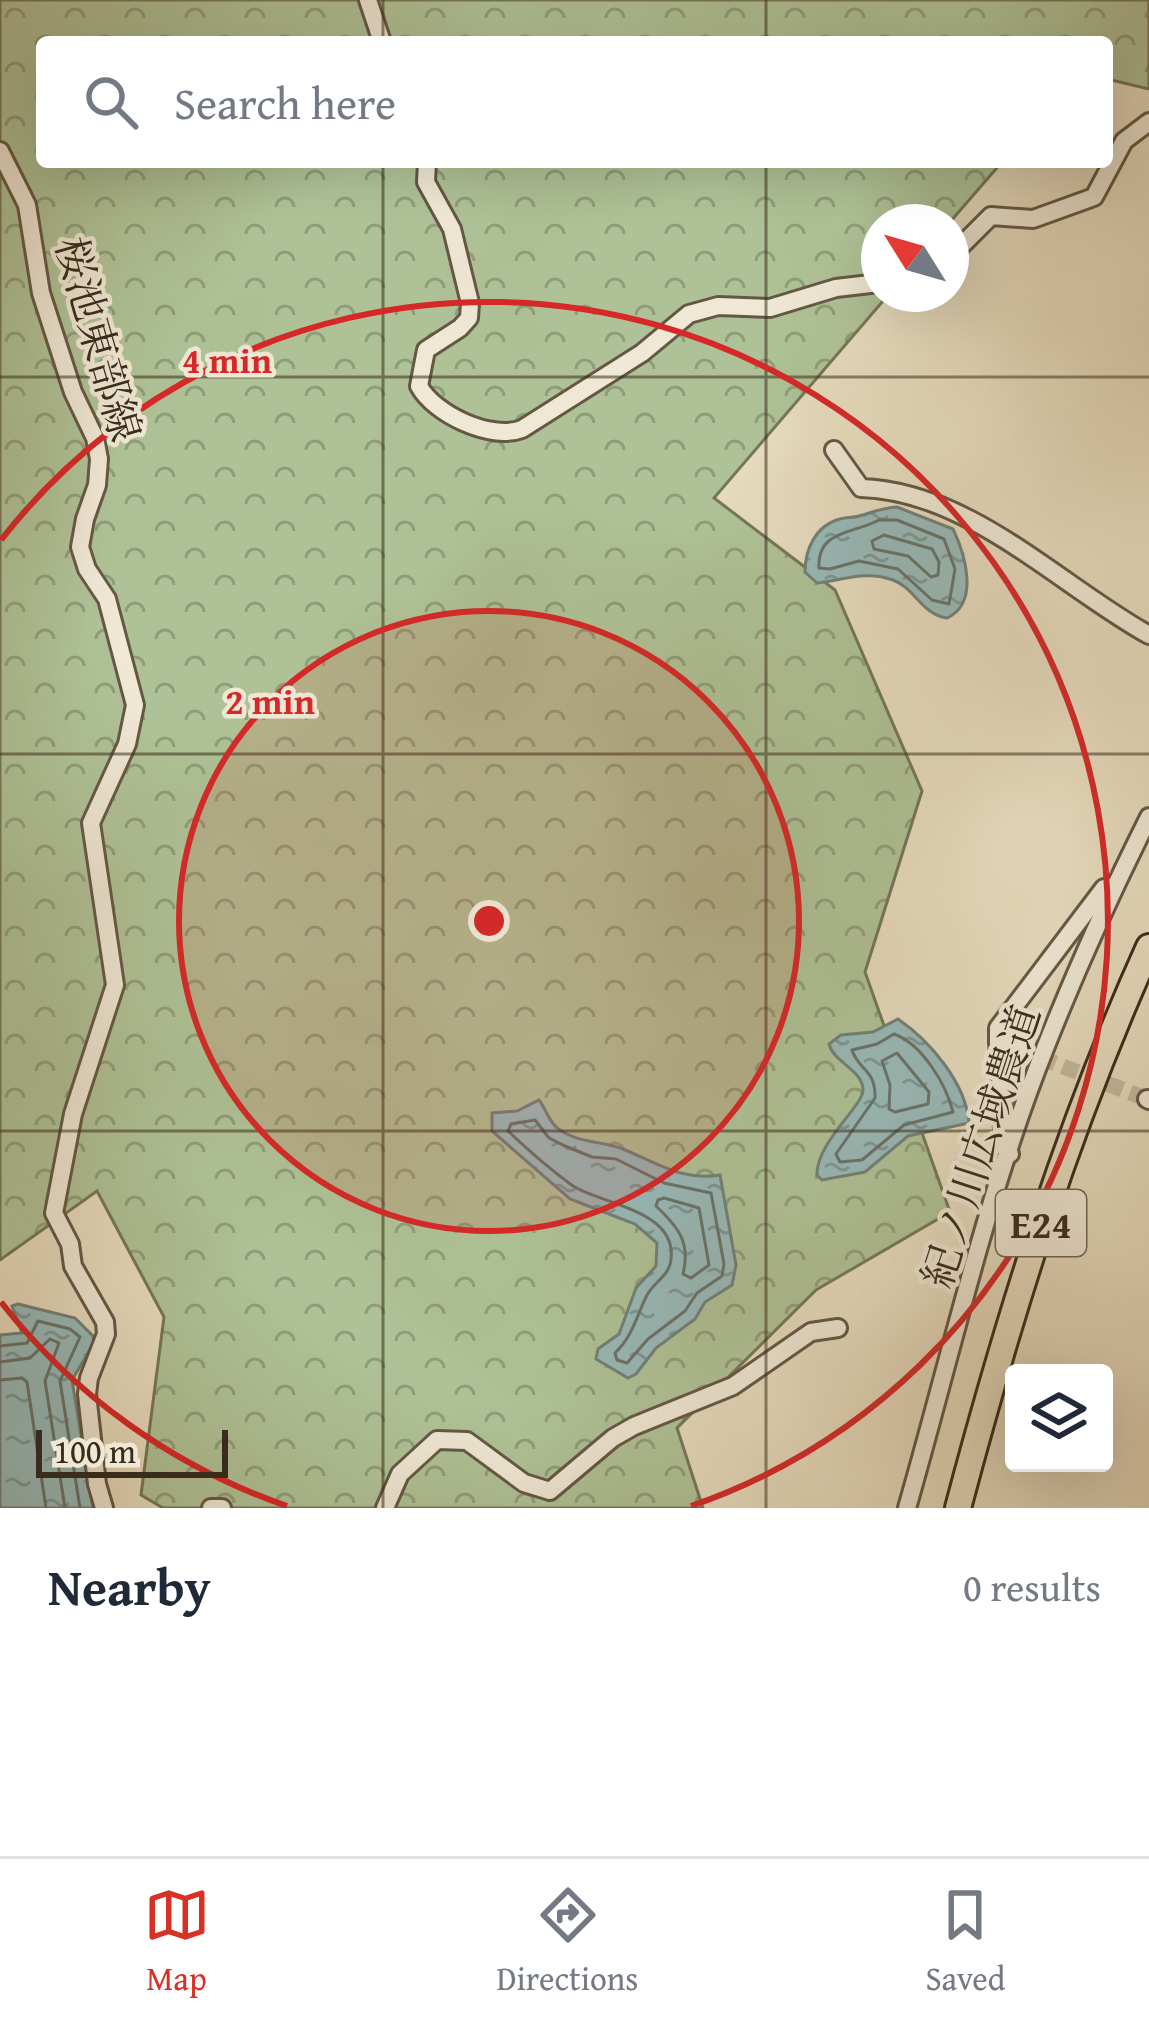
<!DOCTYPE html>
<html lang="en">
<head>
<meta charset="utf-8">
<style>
	body { margin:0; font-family:"Gentium Book Plus","Noto Serif JP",serif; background:#f2f2f3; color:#1f2937 }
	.controls { position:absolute; right:36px; bottom:36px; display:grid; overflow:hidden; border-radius:12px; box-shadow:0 12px 48px #0002 }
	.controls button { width:108px; height:108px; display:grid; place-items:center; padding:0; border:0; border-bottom:3px solid #e0e1e3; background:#fff; color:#1f2937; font:60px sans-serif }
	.compass { position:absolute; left:861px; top:204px; width:108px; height:108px; border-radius:50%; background:#fff; box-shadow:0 12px 48px #0002; rotate:307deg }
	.scale { position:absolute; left:36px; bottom:30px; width:192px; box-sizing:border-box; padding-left:12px; border:6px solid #392c1c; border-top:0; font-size:33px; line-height:42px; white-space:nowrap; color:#392c1c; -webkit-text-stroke:9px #efe8d5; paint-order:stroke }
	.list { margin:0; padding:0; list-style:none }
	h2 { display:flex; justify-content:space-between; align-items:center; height:156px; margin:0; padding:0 48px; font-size:51px }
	h2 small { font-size:39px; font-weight:400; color:#747a83 }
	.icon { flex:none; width:66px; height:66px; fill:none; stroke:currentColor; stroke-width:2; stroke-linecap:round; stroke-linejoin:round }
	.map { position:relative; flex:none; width:1149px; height:1508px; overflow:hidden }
	.search { position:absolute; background:#fff; box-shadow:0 12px 48px #0002; left:36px; right:36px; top:36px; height:132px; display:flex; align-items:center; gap:30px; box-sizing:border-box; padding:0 42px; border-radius:12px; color:#747a83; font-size:45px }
	.sheet { height:348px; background:#fff }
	nav { display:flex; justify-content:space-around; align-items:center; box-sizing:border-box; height:168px; border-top:3px solid #e0e1e3; background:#fff; font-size:33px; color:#747a83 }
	nav a { display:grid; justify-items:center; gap:6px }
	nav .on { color:#d93025 }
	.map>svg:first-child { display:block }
	.forest { fill:url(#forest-crowns); stroke:#74775a; stroke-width:3 }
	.water { fill:url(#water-ripples); stroke:#72817a; stroke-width:3 }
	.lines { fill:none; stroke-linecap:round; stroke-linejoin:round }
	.shore { stroke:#68736a; stroke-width:3 }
	.minor-tunnel { stroke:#c4b99e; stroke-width:16; stroke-dasharray:16 8; stroke-linecap:butt }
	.minor-casing { stroke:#645845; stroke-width:22 }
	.highway-casing { stroke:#392c1c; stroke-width:30 }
	.minor { stroke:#efe8d5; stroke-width:16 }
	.highway { stroke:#e7dcbf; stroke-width:24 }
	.grid { fill:none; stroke:#392c1c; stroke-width:3; stroke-opacity:0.55 }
	.ring { fill:none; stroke:#d62828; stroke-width:6 }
	.labels { text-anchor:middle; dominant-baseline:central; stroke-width:9; stroke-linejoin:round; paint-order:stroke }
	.shield { fill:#efe8d5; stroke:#706454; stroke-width:3 }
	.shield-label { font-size:39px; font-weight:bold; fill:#392c1c }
	.street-label { font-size:42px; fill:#392c1c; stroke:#efe8d5 }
	.centre { fill:#d62828; stroke:#efe8d5; stroke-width:6 }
	.ring-label { font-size:36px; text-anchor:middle; font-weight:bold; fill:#d62828; stroke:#efe8d5; stroke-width:9; stroke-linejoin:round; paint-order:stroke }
</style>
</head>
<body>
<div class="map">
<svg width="1149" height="1508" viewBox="0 0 1149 1508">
	<defs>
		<pattern id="forest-crowns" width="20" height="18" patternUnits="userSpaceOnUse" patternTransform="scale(3)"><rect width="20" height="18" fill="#afc297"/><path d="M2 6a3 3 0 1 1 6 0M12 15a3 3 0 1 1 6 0" fill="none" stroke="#8f9e7a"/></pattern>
		<pattern id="water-ripples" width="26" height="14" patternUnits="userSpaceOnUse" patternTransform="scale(3)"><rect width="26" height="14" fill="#98bab9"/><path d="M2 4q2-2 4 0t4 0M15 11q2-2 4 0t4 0" fill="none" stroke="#7d9796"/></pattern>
	</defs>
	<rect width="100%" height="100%" fill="#e7dcbf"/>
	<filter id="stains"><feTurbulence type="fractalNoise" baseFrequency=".00167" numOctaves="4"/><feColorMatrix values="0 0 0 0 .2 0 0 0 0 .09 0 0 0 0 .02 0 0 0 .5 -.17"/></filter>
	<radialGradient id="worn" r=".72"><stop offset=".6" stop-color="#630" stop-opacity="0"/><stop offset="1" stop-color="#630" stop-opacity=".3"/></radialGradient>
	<polygon class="forest" points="0,0 1149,0 1149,89 1107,79 1107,42 42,42 42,162 1002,162 950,222 879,222 879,294 889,294 714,498 835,590 922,791 865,972 950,1212 816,1290 677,1428 703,1508 163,1508 141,1495 164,1317 97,1191 0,1260"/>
	<g class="water">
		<path d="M897 507 953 529C965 554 980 603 947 618 921 614 915 588 893 580 866 570 844 580 817 583L805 572C805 549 816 525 840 519 846 517 853 518 859 516 874 512 881 508 897 507Z"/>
		<path d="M898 1019C930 1041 966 1083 969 1123L908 1136 865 1172 822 1180 817 1175C816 1143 863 1106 863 1090 863 1070 834 1063 829 1044L841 1035 873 1032Z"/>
		<path d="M539 1100C546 1109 549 1123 560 1130 579 1143 602 1141 623 1149 657 1163 681 1181 720 1175L736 1265 732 1285 705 1302 695 1319 656 1348 636 1374 628 1378 596 1359 598 1349 619 1334 636 1288 656 1266 657 1243 635 1224 570 1199 492 1131V1113L517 1111Z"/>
		<polygon points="18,1304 75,1318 93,1336 94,1343 72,1380 93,1508 0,1508 0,1335 22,1333 12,1306"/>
	</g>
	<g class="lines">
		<g class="shore">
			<path d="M879 520H897L944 539 955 569 949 604 932 600 898 569 859 561 830 569 819 568C817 530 853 534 879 520Z"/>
			<polygon points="884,535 932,549 939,562 938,575 931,577 908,556 874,549 872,541"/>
			<path d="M894 1034C922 1044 946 1084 953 1112L904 1125 862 1160 840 1162 836 1154 875 1098C876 1069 858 1070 852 1050L877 1044Z"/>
			<polygon points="897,1053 929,1092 928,1104 895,1112 889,1109 890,1085 882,1061"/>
			<path d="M535 1120 549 1138 565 1146 592 1157 616 1159 664 1183 711 1193 724 1264 722 1276 697 1293 685 1311 648 1339 627 1363 617 1360 615 1353C632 1337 636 1318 646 1297 652 1283 670 1276 671 1259 677 1210 601 1204 573 1186 551 1170 528 1150 508 1131L511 1124Z"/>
			<path d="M664 1198 699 1208 709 1265 691 1278 683 1274C691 1242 678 1227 656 1206L658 1200Z"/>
			<polyline points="0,1346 27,1343 38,1321 70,1329 80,1337 60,1381 80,1508"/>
			<polyline points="0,1362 30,1358 50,1339 59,1343 45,1381 65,1508"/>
			<polyline points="0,1380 22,1378 27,1382 46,1508"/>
		</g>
		<polyline class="minor-tunnel" points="1018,1049 1147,1099"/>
		<defs>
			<g id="minor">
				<polyline points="368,0 382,42"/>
				<polyline points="0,151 27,205 41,293 73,392 95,438 99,459 97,485 85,519 80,547 87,569 107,599 135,705 127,744 91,823 115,985 73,1114 54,1213 70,1244 73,1266 105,1322 106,1334 89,1378 87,1394 97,1484 104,1508"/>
				<path d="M427 162 426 182 452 229 470 303 469 318 460 328 426 350 419 386C434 414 491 441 522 429L642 353 689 314 718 306 770 308 836 288 879 283"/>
				<polyline points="951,256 991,216 1033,219 1094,197 1124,141 1149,122"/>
				<path d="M834 450 861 488C969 491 1059 585 1149 635"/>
				<polyline points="998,1041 1004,1147 1010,1154"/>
				<polyline points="1018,1049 998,1041 998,1028 1104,888 1114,886"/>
				<polyline points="1147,1099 1149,1100"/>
				<polyline points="211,1508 222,1508"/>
				<polyline points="385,1508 400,1474 437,1440 467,1441 524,1483 550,1491 613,1438 634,1426 733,1386 811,1332 838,1328"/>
				<path d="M907 1508C949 1362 983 1210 1037 1069 1070 983 1108 899 1149 817"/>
			</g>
			<path id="highway" d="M958 1508C1009 1316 1067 1128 1149 947"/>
		</defs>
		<use href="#minor" class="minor-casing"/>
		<use href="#highway" class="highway-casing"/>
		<use href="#minor" class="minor"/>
		<use href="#highway" class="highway"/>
	</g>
	<path class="grid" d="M383 0V42M766 0V42M383 162V1508M766 162V1508M0 377H1149M0 754H1149M0 1131H1149"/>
	<circle cx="489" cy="921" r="310" fill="#d62828" fill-opacity=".12"/>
	<g class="ring">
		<circle cx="489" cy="921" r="310"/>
		<path d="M287 1506A619 619 0 0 1 1 1302M1 540A619 619 0 1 1 691 1506"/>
	</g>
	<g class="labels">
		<rect class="shield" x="996" y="1190" width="90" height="66" rx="9"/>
		<g class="shield-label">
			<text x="1041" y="1223">E24</text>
		</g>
		<g class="street-label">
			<text transform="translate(99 339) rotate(74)">桜池東部線</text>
			<text transform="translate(980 1146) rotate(-72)">紀ノ川広域農道</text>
		</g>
	</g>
	<circle cx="489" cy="921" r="18" class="centre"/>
	<g class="ring-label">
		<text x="227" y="373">4 min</text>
		<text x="270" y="714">2 min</text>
	</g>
	<rect width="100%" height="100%" filter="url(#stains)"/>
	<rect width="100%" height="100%" fill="url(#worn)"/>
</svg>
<div class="controls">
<button><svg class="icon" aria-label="layers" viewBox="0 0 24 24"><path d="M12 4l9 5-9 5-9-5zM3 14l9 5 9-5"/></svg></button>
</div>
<svg class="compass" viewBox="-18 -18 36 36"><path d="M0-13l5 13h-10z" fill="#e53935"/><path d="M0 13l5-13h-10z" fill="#747a83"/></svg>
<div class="scale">100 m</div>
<div class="search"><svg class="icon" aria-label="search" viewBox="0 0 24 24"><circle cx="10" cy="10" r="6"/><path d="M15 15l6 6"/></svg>Search here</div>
</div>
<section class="sheet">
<h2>Nearby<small>0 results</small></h2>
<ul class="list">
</ul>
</section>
<nav>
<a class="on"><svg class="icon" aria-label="map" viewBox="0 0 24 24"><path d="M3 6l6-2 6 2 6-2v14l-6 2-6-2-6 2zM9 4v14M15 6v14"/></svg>Map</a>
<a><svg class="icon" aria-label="directions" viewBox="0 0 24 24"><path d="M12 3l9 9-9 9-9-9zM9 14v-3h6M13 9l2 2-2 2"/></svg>Directions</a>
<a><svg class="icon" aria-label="saved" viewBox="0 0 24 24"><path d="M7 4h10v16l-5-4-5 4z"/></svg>Saved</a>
</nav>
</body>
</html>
